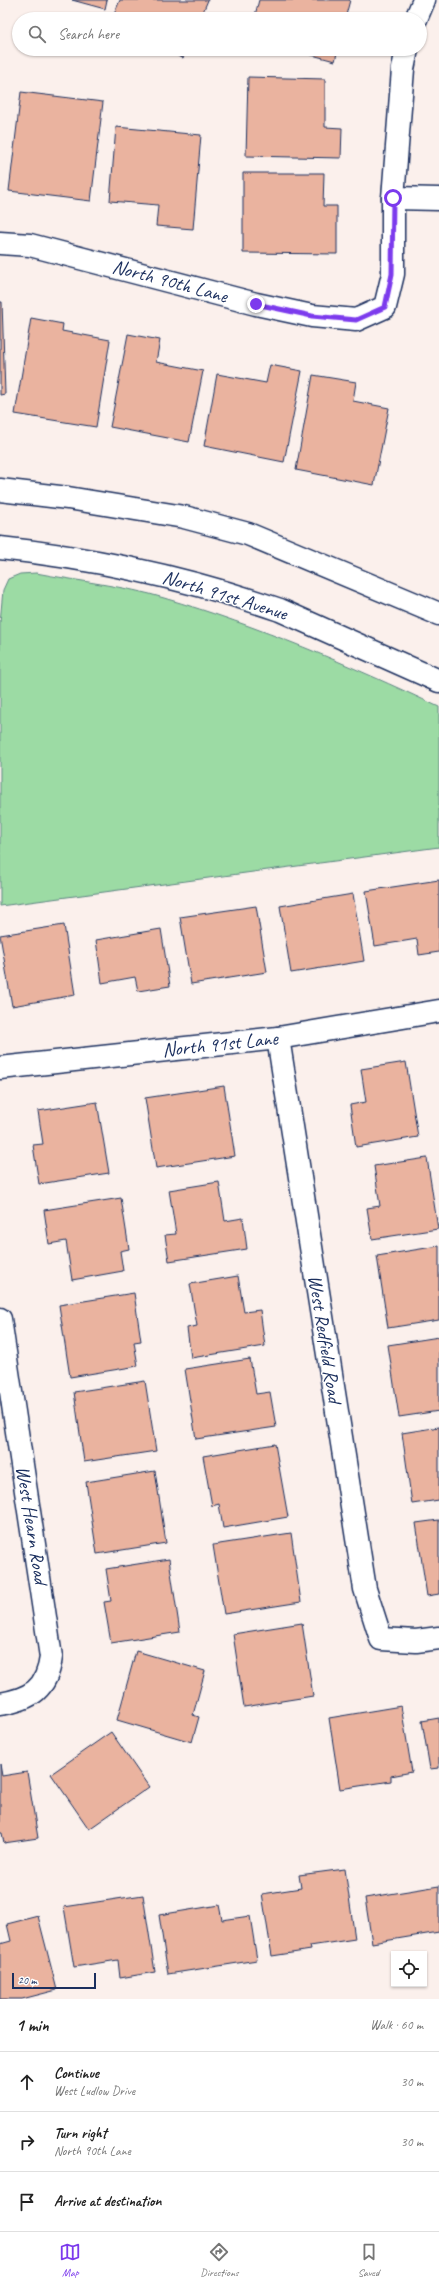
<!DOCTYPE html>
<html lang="en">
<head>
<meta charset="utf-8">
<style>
	body { margin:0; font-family:Caveat,sans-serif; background:#f2f2f2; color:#222 }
	.controls { position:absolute; right:12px; bottom:12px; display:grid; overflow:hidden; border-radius:0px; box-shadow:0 1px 3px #0004 }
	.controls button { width:36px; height:36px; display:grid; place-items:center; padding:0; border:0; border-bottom:1px solid #e0e0e0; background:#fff; color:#222; font:20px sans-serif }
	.scale { position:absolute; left:12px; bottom:10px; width:84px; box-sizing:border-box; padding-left:4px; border:2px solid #1b2f5e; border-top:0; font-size:11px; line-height:14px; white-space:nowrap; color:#1b2f5e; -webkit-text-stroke:3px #fff; paint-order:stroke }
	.stop { position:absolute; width:12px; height:12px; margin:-9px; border:3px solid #7c3aed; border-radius:50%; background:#fff }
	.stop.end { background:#7c3aed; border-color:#fff; box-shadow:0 1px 4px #0008 }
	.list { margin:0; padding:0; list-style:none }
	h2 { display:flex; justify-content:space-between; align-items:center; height:52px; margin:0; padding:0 16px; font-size:17px }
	h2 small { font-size:13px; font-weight:400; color:#767676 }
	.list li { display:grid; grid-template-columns:26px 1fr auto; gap:12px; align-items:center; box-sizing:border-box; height:60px; padding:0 16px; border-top:1px solid #e0e0e0 }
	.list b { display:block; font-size:15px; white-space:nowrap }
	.list p { margin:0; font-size:13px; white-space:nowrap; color:#767676 }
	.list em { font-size:13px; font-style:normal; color:#767676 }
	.icon { flex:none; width:22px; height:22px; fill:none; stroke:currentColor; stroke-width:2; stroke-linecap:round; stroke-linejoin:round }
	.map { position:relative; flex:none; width:439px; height:1999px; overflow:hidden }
	.search { position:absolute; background:#fff; box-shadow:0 1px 3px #0004; left:12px; right:12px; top:12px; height:44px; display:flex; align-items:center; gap:10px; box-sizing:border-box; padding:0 14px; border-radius:22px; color:#767676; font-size:15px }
	.sheet { height:232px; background:#fff }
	nav { display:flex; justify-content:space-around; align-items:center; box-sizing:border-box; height:56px; border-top:1px solid #e0e0e0; background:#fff; font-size:11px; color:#767676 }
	nav a { display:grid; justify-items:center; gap:2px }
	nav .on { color:#7c3aed }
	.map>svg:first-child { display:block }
	.park { fill:#9cdba4; stroke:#5c8581 }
	.building { fill:#eab39f; stroke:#1b2f5e }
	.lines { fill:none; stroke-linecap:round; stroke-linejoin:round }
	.street-casing { stroke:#1b2f5e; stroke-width:25 }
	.secondary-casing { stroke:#1b2f5e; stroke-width:25 }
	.street { stroke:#fff; stroke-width:22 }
	.secondary { stroke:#fff; stroke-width:22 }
	.route { stroke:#7c3aed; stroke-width:5 }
	.labels { text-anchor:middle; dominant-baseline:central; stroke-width:3; stroke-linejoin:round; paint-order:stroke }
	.street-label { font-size:20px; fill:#1b2f5e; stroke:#fff }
</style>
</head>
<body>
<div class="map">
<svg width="439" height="1999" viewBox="0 0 439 1999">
	<rect width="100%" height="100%" fill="#fbf0ec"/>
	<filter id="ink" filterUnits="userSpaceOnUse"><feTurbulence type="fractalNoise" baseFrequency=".025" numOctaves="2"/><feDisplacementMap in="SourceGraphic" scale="8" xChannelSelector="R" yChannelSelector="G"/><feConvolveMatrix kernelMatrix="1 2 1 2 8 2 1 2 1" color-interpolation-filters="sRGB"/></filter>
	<g filter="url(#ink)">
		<path class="park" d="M36 573C77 581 125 586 164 598 259 626 350 665 439 707V847L0 906V622L3 590 8 579 20 574Z"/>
		<g class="building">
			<polygon points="72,0 107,0 105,9"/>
			<polygon points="120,0 208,0 200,19 112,19"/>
			<polygon points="259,0 350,0 345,19 254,19"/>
			<polygon points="161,49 187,49 183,58"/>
			<polygon points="289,49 338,49 335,61"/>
			<polygon points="248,77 325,79 325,127 342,128 341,158 246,156"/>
			<polygon points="21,92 103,102 91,201 9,191"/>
			<polygon points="116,127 201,135 193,229 156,226 158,205 110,201"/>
			<polygon points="243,173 324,173 323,206 337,206 337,254 243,253"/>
			<polygon points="0,302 2,302 5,394 0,395"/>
			<polygon points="31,318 63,324 62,331 110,340 96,427 15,414"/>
			<polygon points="128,334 160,340 156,362 203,371 189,442 110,427"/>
			<polygon points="270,365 302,371 284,462 204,446 217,374 266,383"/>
			<polygon points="313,375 356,382 353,401 389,408 374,485 296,470"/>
			<polygon points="439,880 439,952 419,955 417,939 375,946 366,891"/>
			<polygon points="353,894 364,961 291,973 280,906"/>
			<polygon points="256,906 267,972 191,984 180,917"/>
			<polygon points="64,925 75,995 12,1006 0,935"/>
			<polygon points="161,929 170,986 138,991 135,977 102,983 96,940"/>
			<polygon points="406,1062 418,1137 356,1147 350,1105 366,1102 361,1069"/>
			<polygon points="224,1086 235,1156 156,1168 145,1098"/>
			<polygon points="97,1102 109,1173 39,1184 33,1145 43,1144 38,1111"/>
			<polygon points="427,1158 438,1229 372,1239 367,1208 380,1206 374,1166"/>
			<polygon points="219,1182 225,1221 243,1218 247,1249 169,1261 165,1235 176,1234 169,1190"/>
			<polygon points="121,1198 129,1249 120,1251 123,1271 72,1280 66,1241 49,1244 44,1210"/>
			<polygon points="439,1246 439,1320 388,1328 377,1256"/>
			<polygon points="238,1276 244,1312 260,1310 265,1346 191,1358 187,1328 197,1326 190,1284"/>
			<polygon points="134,1293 141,1341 134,1342 138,1366 70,1377 59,1305"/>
			<polygon points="439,1337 439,1411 399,1417 388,1345"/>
			<polygon points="250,1359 256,1394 270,1392 276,1427 196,1439 185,1369"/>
			<polygon points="145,1381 156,1451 84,1462 74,1392"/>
			<polygon points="439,1427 439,1500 412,1504 402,1433"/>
			<polygon points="275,1444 288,1517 223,1528 219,1504 212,1506 203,1456"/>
			<polygon points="155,1471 166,1543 97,1554 86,1482"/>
			<polygon points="439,1520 439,1594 427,1596 416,1523"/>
			<polygon points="291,1533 301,1602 224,1614 213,1545"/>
			<polygon points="169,1559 180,1632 111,1643 104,1602 111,1601 106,1569"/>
			<polygon points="302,1623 313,1696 244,1707 233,1634"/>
			<polygon points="136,1651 205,1671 193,1715 199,1717 192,1742 117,1720"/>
			<polygon points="401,1706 412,1772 391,1776 391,1781 340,1789 329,1718"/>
			<polygon points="439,1718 439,1768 430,1769 422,1721"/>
			<polygon points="111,1732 149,1787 89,1829 51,1774"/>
			<polygon points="0,1764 2,1776 27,1772 38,1838 4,1843 2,1833 0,1833"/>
			<polygon points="345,1869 355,1939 310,1946 311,1950 272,1956 262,1894 301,1888 299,1875"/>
			<polygon points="439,1886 439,1932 372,1943 365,1898"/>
			<polygon points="143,1895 155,1972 120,1978 118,1960 74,1967 64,1907"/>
			<polygon points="219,1905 222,1920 250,1916 257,1960 168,1974 159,1915"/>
			<polygon points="38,1916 57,1990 22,1999 0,1999 0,1944 11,1941 7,1924"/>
		</g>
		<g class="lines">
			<defs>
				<g id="street">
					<polyline points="416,19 424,0"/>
					<polyline points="393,198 439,199"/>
					<polyline points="0,243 30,245 256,304 312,316 356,320 385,307 393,274 393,198 403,69 407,49"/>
					<polyline points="278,1038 365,1589 381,1639 416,1641 439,1638"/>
					<polyline points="0,1068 278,1038 439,1011"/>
					<path d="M0 1319 51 1657C47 1689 31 1699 0 1704"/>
				</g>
				<g id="secondary">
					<polyline points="0,490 68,498 184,517 248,534 439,614"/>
					<path d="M0 548C95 558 190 579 280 610L439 681"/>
				</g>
			</defs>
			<use href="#street" class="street-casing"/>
			<use href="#secondary" class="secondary-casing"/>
			<use href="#street" class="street"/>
			<use href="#secondary" class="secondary"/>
		</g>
	</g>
	<g class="lines" filter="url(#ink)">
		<polyline class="route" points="256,304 312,316 356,320 385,307 392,274 393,198"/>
	</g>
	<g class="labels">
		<g class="street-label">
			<text transform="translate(170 281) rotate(15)">North 90th Lane</text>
			<text transform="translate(225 595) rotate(17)">North 91st Avenue</text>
			<text transform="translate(220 1044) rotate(-6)">North 91st Lane</text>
			<text transform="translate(325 1339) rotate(81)">West Redfield Road</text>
			<text transform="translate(32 1525) rotate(81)">West Hearn Road</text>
		</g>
	</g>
</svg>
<div class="controls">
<button><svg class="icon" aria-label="locate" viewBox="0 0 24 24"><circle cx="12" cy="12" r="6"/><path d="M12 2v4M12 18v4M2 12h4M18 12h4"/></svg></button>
</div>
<div class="scale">20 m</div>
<div class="stop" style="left:393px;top:198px"></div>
<div class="stop end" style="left:256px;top:304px"></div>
<div class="search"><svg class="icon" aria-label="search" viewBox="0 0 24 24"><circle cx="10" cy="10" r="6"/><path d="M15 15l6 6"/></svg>Search here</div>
</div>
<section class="sheet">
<h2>1 min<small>Walk · 60 m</small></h2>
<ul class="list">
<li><svg class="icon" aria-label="ahead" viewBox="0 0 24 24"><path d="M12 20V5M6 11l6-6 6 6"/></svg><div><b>Continue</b><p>West Ludlow Drive</p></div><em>30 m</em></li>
<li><svg class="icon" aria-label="right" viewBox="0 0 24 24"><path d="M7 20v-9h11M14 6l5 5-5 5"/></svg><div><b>Turn right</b><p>North 90th Lane</p></div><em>30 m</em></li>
<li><svg class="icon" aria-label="arrive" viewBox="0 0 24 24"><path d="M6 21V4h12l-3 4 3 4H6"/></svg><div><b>Arrive at destination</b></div></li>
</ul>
</section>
<nav>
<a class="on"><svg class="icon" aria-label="map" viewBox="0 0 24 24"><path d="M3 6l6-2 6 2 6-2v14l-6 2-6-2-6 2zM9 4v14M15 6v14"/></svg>Map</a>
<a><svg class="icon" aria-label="directions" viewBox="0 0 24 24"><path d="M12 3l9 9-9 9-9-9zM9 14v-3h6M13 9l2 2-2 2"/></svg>Directions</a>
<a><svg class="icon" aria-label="saved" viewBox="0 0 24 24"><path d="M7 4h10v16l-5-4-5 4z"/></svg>Saved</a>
</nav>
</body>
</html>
